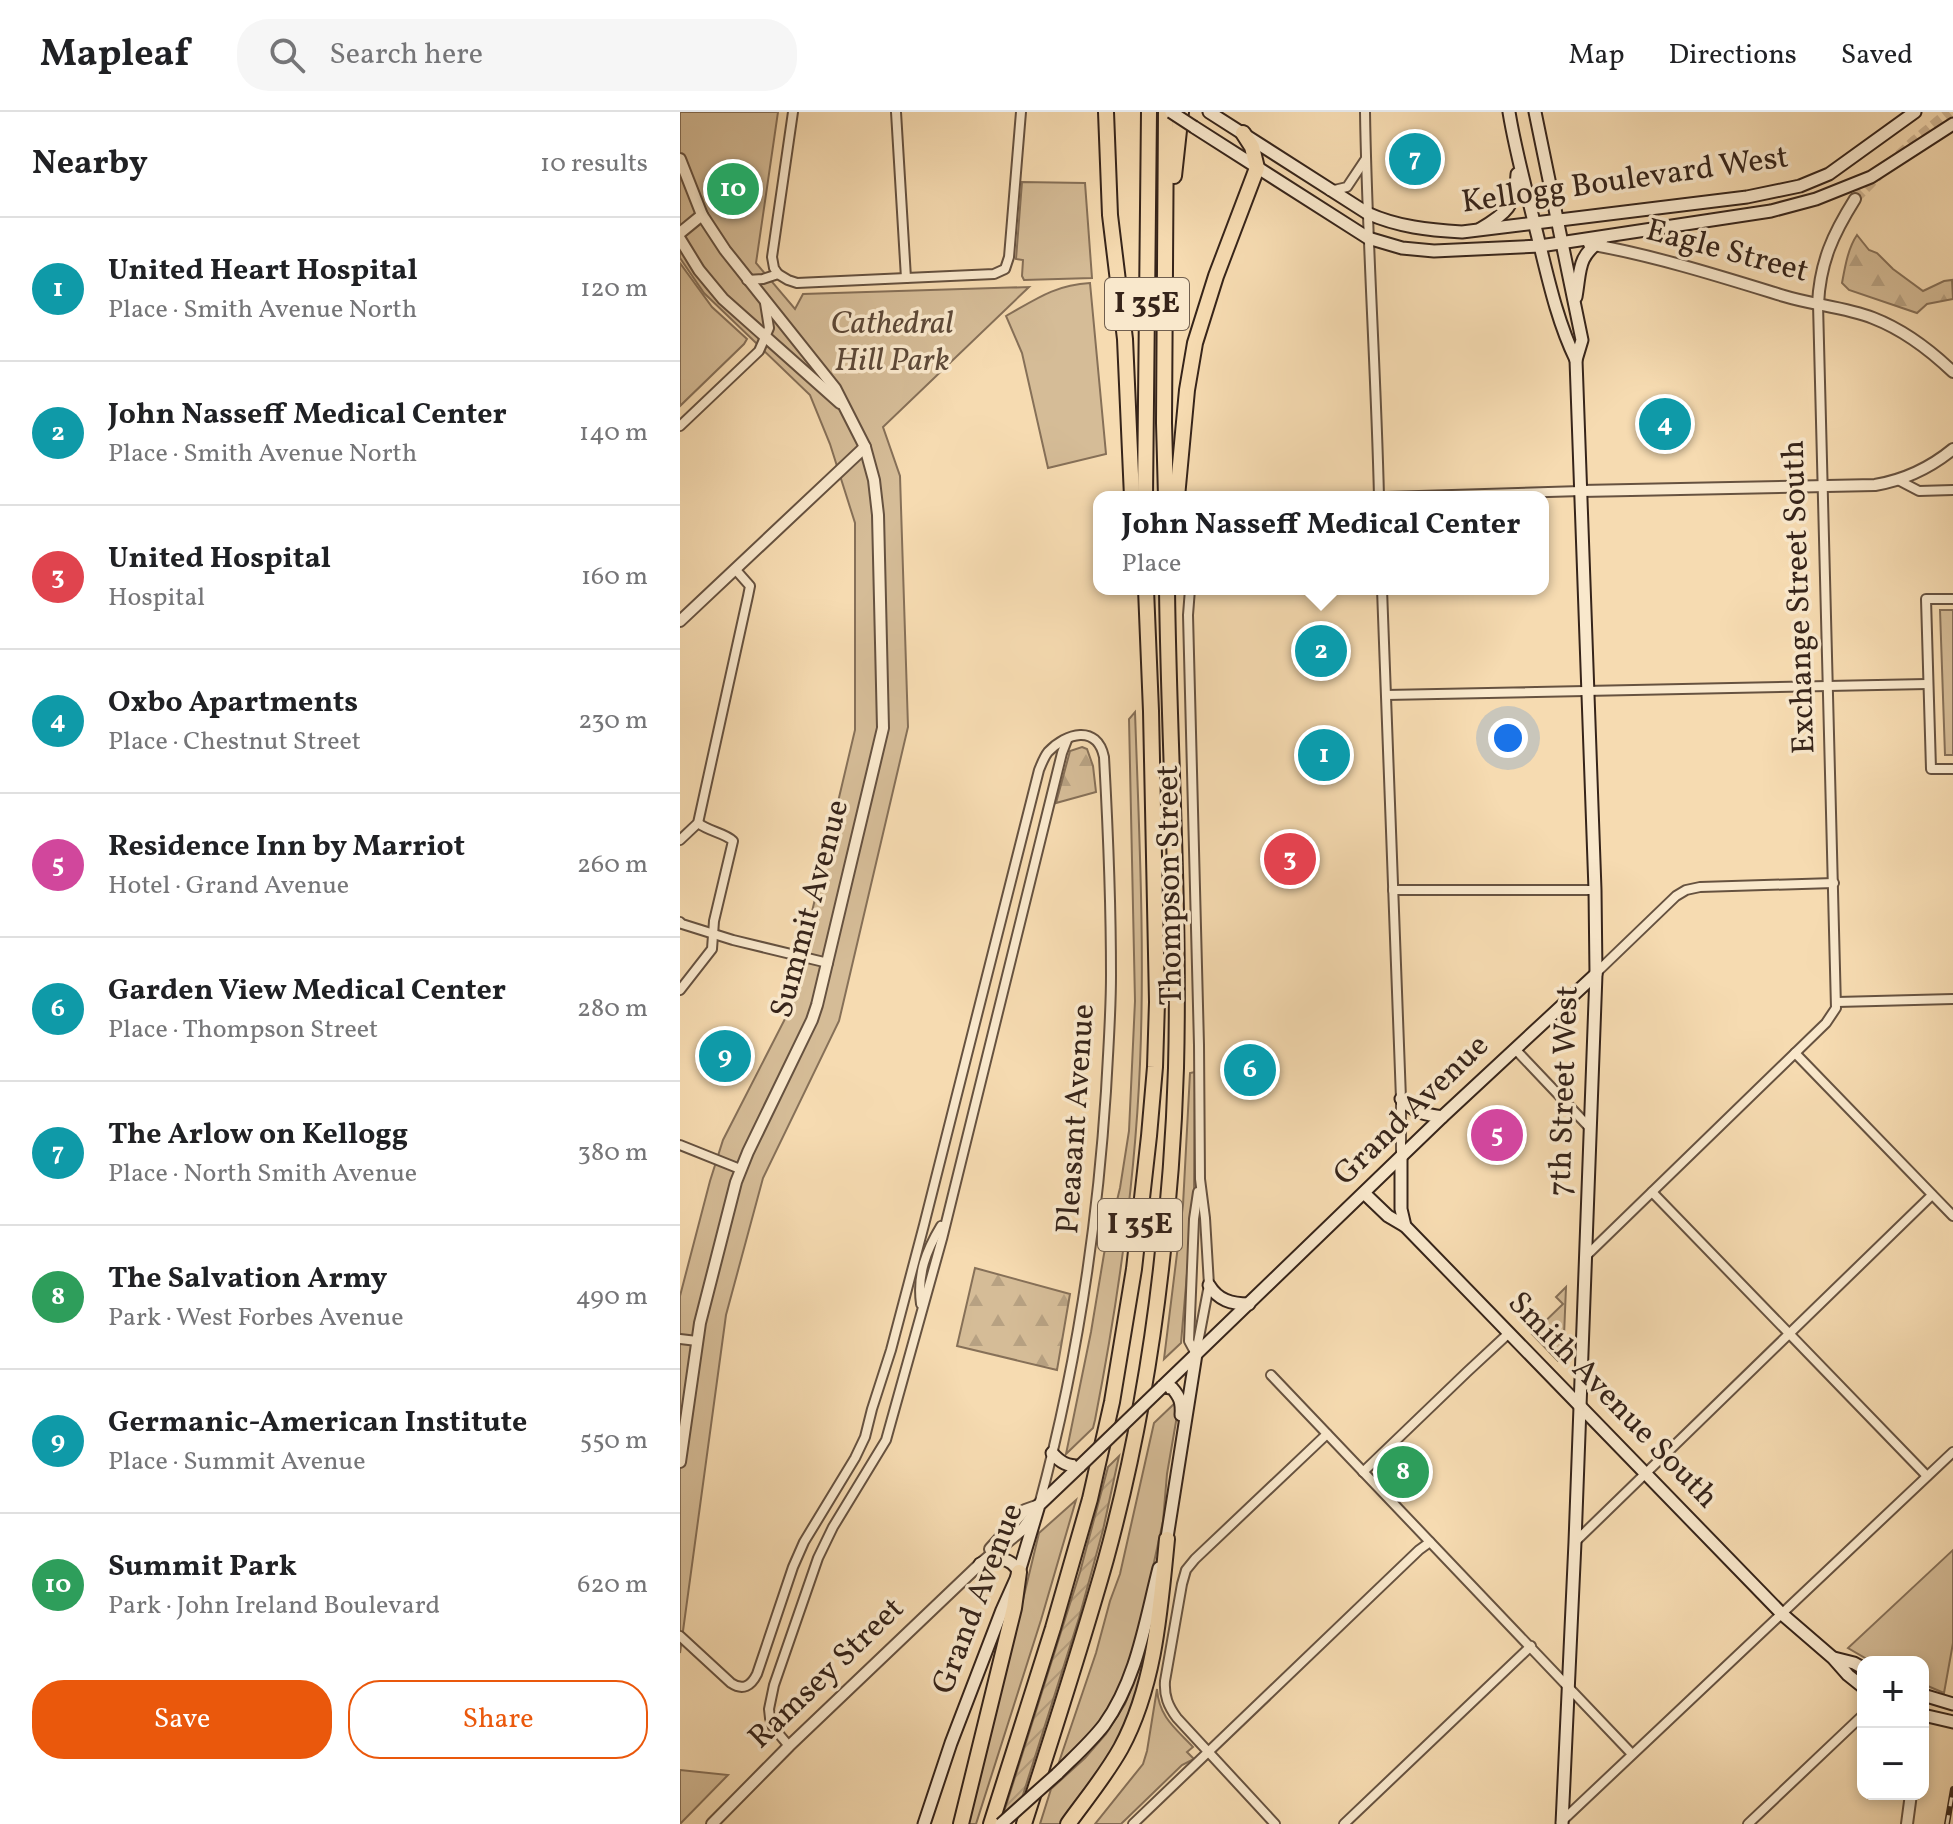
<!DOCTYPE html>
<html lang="en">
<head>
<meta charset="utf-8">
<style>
	body { margin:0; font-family:Vollkorn,serif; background:#f6f6f6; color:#202124 }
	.controls { position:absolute; right:24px; bottom:24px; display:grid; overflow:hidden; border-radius:16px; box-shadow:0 4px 12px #0003 }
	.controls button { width:72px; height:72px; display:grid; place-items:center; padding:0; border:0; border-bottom:2px solid #e0e0e0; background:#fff; color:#202124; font:40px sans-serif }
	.you { position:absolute; left:828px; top:626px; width:28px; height:28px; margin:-20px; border:6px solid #fff; border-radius:50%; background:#1a73e8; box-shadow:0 0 0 12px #1a73e833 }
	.badge { display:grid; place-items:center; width:52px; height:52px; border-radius:50%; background:#ea580c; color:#fff; font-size:26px; font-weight:700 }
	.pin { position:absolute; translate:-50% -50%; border:4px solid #fff; box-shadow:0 2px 8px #0006 }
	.popup { position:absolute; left:413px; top:379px; width:456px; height:104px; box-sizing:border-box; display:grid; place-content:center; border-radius:16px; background:#fff; filter:drop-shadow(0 2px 6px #0005); font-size:26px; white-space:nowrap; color:#757577 }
	.popup b { font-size:30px; color:#202124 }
	.popup::after { content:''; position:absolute; left:50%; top:100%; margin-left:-16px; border:16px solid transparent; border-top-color:#fff }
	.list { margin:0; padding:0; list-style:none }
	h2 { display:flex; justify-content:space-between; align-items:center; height:104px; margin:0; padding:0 32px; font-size:34px }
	h2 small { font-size:26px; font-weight:400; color:#757577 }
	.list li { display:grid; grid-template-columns:52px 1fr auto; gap:24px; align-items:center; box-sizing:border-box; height:144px; padding:0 32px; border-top:2px solid #e0e0e0 }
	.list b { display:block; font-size:30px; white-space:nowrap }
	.list p { margin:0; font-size:26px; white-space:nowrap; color:#757577 }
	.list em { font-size:26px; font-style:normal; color:#757577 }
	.actions { display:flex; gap:16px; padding:24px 32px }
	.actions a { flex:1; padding:18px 0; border:2px solid #ea580c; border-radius:32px; text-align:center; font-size:28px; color:#ea580c }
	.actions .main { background:#ea580c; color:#fff }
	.icon { flex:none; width:44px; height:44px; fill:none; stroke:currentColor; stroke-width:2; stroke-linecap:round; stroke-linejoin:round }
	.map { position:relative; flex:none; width:1273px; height:1712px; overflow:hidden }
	header { display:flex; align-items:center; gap:48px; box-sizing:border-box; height:112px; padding:0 40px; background:#fff; border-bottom:2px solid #e0e0e0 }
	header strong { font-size:38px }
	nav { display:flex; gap:44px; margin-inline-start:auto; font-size:28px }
	.search { width:560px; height:72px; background:#f6f6f6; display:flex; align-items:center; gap:20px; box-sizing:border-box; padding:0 28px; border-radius:32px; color:#757577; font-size:30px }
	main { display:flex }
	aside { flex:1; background:#fff }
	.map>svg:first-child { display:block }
	.green { fill:#d5bc97; stroke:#867058; stroke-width:2 }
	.forest { fill:url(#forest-firs); stroke:#867058; stroke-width:2 }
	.garden { fill:url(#garden-furrows); stroke:#867058; stroke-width:2 }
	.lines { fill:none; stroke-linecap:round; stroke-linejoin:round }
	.tertiary-tunnel { stroke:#d0b693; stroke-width:10; stroke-dasharray:10 5; stroke-linecap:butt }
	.minor-casing { stroke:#665240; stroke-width:12 }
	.tertiary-casing { stroke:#665240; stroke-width:14 }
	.secondary-casing { stroke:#36241a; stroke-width:15 }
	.motorway-casing { stroke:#36241a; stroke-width:18 }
	.minor { stroke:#f9e8cc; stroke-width:8 }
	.tertiary { stroke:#f9e8cc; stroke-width:10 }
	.secondary { stroke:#f9e8cc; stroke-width:11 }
	.motorway { stroke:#f6dbb1; stroke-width:14 }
	.rail-casing { stroke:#36241a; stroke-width:6 }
	.rail { stroke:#f9e8cc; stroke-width:3; stroke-dasharray:9; stroke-linecap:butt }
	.secondary-bridge-casing { stroke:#36241a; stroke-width:15; stroke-linecap:butt }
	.secondary-bridge { stroke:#f9e8cc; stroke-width:11 }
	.labels { text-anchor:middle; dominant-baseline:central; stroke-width:7; stroke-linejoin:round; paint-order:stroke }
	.shield { fill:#f9e8cc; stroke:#705f4f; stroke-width:2 }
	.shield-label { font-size:30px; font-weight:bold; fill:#36241a }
	.street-label { font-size:32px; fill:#36241a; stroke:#f9e8cc }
	.park-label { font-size:32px; font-style:italic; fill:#5e4a39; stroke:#f9e8cc }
</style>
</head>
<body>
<header>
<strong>Mapleaf</strong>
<div class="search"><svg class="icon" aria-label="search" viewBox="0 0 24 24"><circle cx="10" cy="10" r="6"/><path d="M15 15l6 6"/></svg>Search here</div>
<nav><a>Map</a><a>Directions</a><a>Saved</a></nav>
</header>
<main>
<aside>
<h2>Nearby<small>10 results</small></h2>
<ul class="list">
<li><span class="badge" style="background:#0f9aa8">1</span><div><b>United Heart Hospital</b><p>Place · Smith Avenue North</p></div><em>120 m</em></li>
<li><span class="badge" style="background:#0f9aa8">2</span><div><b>John Nasseff Medical Center</b><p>Place · Smith Avenue North</p></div><em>140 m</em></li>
<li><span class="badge" style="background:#e0444e">3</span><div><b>United Hospital</b><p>Hospital</p></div><em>160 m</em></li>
<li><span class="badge" style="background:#0f9aa8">4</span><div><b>Oxbo Apartments</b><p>Place · Chestnut Street</p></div><em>230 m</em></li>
<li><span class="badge" style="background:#d1479c">5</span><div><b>Residence Inn by Marriot</b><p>Hotel · Grand Avenue</p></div><em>260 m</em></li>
<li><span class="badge" style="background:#0f9aa8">6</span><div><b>Garden View Medical Center</b><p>Place · Thompson Street</p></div><em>280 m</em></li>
<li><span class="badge" style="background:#0f9aa8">7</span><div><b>The Arlow on Kellogg</b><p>Place · North Smith Avenue</p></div><em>380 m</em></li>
<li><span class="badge" style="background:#2e9e5b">8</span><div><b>The Salvation Army</b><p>Park · West Forbes Avenue</p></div><em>490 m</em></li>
<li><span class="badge" style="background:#0f9aa8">9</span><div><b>Germanic-American Institute</b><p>Place · Summit Avenue</p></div><em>550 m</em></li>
<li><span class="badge" style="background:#2e9e5b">10</span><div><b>Summit Park</b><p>Park · John Ireland Boulevard</p></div><em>620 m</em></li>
</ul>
<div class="actions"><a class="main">Save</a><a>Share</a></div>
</aside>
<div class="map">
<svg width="1273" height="1712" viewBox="0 0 1273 1712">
	<defs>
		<pattern id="forest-firs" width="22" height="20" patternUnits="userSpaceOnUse" patternTransform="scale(2)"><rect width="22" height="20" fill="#d5bc97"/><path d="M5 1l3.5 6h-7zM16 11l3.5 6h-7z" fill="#b7a182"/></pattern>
		<pattern id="garden-furrows" width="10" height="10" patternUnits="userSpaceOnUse" patternTransform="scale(2)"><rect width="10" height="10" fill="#d5bc97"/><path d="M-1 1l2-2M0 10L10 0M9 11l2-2" fill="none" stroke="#b7a182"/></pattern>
	</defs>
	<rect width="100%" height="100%" fill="#f6dbb1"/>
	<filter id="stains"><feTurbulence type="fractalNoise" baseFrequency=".0025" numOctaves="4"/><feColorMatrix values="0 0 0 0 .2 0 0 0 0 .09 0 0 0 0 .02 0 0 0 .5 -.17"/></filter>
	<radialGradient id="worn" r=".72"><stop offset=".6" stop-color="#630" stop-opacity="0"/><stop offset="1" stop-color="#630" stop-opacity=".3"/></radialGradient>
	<g class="green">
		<polygon points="0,0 98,0 76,151 115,197 123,182 349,175 203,315 220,364 228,615 159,909 83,1066 46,1203 0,1541 0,1184 30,1069 43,1028 108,901 175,618 175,411 150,332 130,283 24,181 0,146"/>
		<polygon points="342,70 405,71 412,166 344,168 342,164 343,148 336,147"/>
		<polygon points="0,151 32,195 67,227 64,232 0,294"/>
		<path d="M410 171 426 342 368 356 342 241 326 204C356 187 375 173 410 171Z"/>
		<polygon points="1260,498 1273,498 1273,643 1265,643"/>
		<path d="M455 600C459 717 465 835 460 952 455 1072 438 1190 415 1308L413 1316 386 1342 411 1220 424 1142 440 1076 449 1019 455 889 449 607Z"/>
		<polygon points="515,960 514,1081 501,1231 484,1247 503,1093 510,961"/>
		<polygon points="886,1175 883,1249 878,1249 852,1222 883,1192 876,1185"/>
		<polygon points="496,1290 498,1298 487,1362 483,1409 454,1542 441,1576 424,1605 404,1629 378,1653 416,1541 430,1489 440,1462 474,1311"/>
		<polygon points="727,1340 741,1354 721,1374 711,1364 711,1356"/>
		<polygon points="396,1388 361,1508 296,1712 287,1712 309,1629 359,1421"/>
		<polygon points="1273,1438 1273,1531 1264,1581 1243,1572 1243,1550 1192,1550 1168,1536"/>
		<polygon points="462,1549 466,1550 444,1621 383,1712 360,1712 371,1677 405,1646 426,1622 445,1592"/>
		<path d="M477 1577C479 1605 495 1616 513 1635L507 1640 514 1647 502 1653 441 1712H415L463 1652 467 1639Z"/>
		<polygon points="0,1658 48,1663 0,1712"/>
	</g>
	<g class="forest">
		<path d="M1177 123 1189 138 1197 141 1213 157 1243 179 1264 169 1272 168 1273 187 1247 192 1237 201 1169 178 1162 171C1165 155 1168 136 1177 123Z"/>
		<polygon points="402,635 407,637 413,654 416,680 376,691 390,639"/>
		<polygon points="295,1156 390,1182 377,1258 277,1234"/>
	</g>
	<polygon class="garden" points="439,1344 423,1418 399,1506 342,1686 323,1703 400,1460 428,1355"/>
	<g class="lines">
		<g class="tertiary-tunnel">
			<polyline points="1219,43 1235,28 1269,0"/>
			<polyline points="1175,87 1199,63"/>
		</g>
		<defs>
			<g id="minor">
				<polyline points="216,0 226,166"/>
				<path d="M685 0C687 128 696 257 699 385"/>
				<polyline points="650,79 667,75 685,48"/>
				<polyline points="98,162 94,156 92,145 113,0"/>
				<polyline points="67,168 83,167 98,162 108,168 117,171 314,162 325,157 329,145 341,0"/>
				<polyline points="0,314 79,239 89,216 85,191"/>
				<polyline points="1218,368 1239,379 1273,378"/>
				<polyline points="706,385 901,379"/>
				<polyline points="510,477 508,503 519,933 520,1067 525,1106 529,1173 516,1241"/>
				<polyline points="702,477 721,987 721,1045"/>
				<polyline points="1273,487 1246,487 1251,657 1273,657"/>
				<polyline points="706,583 1247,572"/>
				<polyline points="0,728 18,711 68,484 70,474 55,457"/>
				<polyline points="713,778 915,778"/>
				<polyline points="0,810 2,812 53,828 148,851"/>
				<polyline points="916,861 996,784 1006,778 1020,775 1154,771"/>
				<path d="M0 878 32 837 34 809 53 729C45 721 30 720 18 711"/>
				<polyline points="1157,890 1273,887"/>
				<polyline points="835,937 909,1015"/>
				<polyline points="1115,941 1273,1104"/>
				<polyline points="0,1033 60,1057"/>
				<polyline points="972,1080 1247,1364"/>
				<polyline points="905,1145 1146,911 1156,896 1138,192"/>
				<path d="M241 1192C237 1162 246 1139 261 1114"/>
				<polyline points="0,1227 17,1229"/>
				<polyline points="516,1242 509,1229 514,1107 518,1080"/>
				<polyline points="591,1263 952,1642"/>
				<polyline points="683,1360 787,1260 829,1221"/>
				<polyline points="895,1430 1252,1083"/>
				<path d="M0 1524 51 1571C63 1579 71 1574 77 1562L113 1455 124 1430 175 1346 185 1325 192 1297 211 1238 244 1113 359 658C362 651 364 645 368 640 386 621 417 612 424 645 428 717 431 791 431 863 431 902 428 941 426 979 417 1119 396 1257 359 1393"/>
				<polyline points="109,1634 93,1615 90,1606 89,1597 94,1573 138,1446 153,1415 206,1328 262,1127 382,641 387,628"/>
				<polyline points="881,1710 1273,1340"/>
				<polyline points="453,1712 739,1438 750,1430"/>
				<path d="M595 1712 497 1606C488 1594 484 1584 485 1569L502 1472 506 1458 515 1447 647 1322"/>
				<polyline points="664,1712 851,1534"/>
				<polyline points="1068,1712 1183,1603"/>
			</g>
			<g id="tertiary">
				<polyline points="0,47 22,103 45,138 155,276 185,335 194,368 198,403 203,616 137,893 132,908 68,1040 56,1070 20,1211 0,1350"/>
				<polyline points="0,121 22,103"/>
				<polyline points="0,127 19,158 43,187 160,291"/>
				<path d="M909 132C976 144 1039 164 1104 184 1133 193 1165 195 1193 206 1224 218 1249 237 1273 260"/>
				<path d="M1138 192C1140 150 1153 122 1175 87"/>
				<path d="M901 379 1195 373C1224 368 1250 356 1273 337"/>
				<polyline points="0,509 185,335"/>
				<polyline points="310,1437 345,1398 359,1393"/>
				<polyline points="32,1712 109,1634 300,1452 342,1418 356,1398"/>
				<polyline points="1227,1712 1231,1682"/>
			</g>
			<g id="secondary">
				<path d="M529 0 687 101C718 115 749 118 782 120L1067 85 1120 74 1149 62 1235 0"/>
				<path d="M829 0C835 37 845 73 854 110 866 156 875 205 896 248"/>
				<polyline points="855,0 902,228 896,248 915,778 916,862 895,1430 882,1712"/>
				<polyline points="514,15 688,126 722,136 754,139 860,134 1091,99 1136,87 1191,65 1273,12"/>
				<path d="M800 117C826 102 836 93 837 62"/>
				<path d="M896 185C901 156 897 146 922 127"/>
				<path d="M721 987C738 1002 740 1001 762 1005"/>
				<polyline points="721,1045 721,1097 725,1114 1102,1502 1153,1546 1168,1563 1183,1575"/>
				<polyline points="684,1081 708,1104 725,1114"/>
				<path d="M529 1173C538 1188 551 1192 569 1192"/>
				<polyline points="482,1275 762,1005 916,862"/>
				<path d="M482 1275 492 1276C500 1285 502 1291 501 1303"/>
				<path d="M372 1341C381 1351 387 1354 400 1354"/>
				<polyline points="486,1432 516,1242"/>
				<path d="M300 1452C316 1446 329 1443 339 1460"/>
				<polyline points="1154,1546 1174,1551 1183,1556"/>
				<polyline points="1243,1583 1273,1592"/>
				<polyline points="1243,1603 1273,1610"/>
				<path d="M377 1662C393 1646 410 1631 424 1613 457 1567 465 1510 479 1456"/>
				<polyline points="244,1712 271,1631 322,1498 339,1460 359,1393 400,1354"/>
			</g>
			<g id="motorway">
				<polyline points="426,0 430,103 445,227 452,385"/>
				<polyline points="494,64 501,0"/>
				<polyline points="465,385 469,0"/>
				<polyline points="486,385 484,311 486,0"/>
				<polyline points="497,385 507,278 515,231 536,164 577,56 572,35 563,21"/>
				<polyline points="281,1712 334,1496 339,1460"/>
				<polyline points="311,1712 373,1516 410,1387 432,1290 454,1157 469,1024 475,955 477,890 471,599 466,477"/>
				<path d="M344 1712C372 1624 401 1536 426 1447 452 1352 470 1254 481 1157 489 1090 494 1023 496 956 500 796 489 636 487 477"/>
				<path d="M388 1712C406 1687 426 1663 441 1636 475 1573 480 1498 487 1427"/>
			</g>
		</defs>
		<use href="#minor" class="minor-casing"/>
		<use href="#tertiary" class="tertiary-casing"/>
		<use href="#secondary" class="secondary-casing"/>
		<use href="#motorway" class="motorway-casing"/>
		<use href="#minor" class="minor"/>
		<use href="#tertiary" class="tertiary"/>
		<use href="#secondary" class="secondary"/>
		<use href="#motorway" class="motorway"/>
		<defs>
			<polyline id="rail" points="1267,1712 1273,1677"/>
		</defs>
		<use href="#rail" class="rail-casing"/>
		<use href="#rail" class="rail"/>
		<defs>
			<g id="secondary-bridge">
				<polyline points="491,0 514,15"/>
				<polyline points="400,1354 482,1275"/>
				<polyline points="321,1712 377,1662"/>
			</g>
		</defs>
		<use href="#secondary-bridge" class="secondary-bridge-casing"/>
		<use href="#secondary-bridge" class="secondary-bridge"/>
	</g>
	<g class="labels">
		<g class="shield">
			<rect x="425" y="166" width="84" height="52" rx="6"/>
			<rect x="418" y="1087" width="84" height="52" rx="6"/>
		</g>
		<g class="shield-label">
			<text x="467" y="192">I 35E</text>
			<text x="460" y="1113">I 35E</text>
		</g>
		<g class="street-label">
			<text transform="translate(945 69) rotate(-8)">Kellogg Boulevard West</text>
			<text transform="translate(1047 140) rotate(15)">Eagle Street</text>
			<text transform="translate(1120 485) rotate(-92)">Exchange Street South</text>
			<text transform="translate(491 773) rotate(-91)">Thompson Street</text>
			<text transform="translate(131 797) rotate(-75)">Summit Avenue</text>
			<text transform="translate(885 979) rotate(-88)">7th Street West</text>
			<text transform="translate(732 999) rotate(-44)">Grand Avenue</text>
			<text transform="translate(397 1007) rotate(-86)">Pleasant Avenue</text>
			<text transform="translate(932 1289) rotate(46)">Smith Avenue South</text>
			<text transform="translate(299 1487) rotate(-69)">Grand Avenue</text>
			<text transform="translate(147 1562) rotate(-44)">Ramsey Street</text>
		</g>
		<g class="park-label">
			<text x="212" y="213">Cathedral<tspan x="212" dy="37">Hill Park</tspan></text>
		</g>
	</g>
	<rect width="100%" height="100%" filter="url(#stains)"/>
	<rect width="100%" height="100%" fill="url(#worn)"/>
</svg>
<div class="controls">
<button>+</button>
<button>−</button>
</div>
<div class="you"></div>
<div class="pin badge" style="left:644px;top:643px;background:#0f9aa8">1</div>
<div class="pin badge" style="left:641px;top:539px;background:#0f9aa8">2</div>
<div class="popup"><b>John Nasseff Medical Center</b>Place</div>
<div class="pin badge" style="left:610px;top:747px;background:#e0444e">3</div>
<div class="pin badge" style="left:985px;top:312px;background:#0f9aa8">4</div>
<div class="pin badge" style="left:817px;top:1023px;background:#d1479c">5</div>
<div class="pin badge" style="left:570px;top:958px;background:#0f9aa8">6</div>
<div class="pin badge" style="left:735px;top:47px;background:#0f9aa8">7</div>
<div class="pin badge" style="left:723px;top:1360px;background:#2e9e5b">8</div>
<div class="pin badge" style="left:45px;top:944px;background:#0f9aa8">9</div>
<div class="pin badge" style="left:53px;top:77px;background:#2e9e5b">10</div>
</div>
</main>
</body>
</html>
